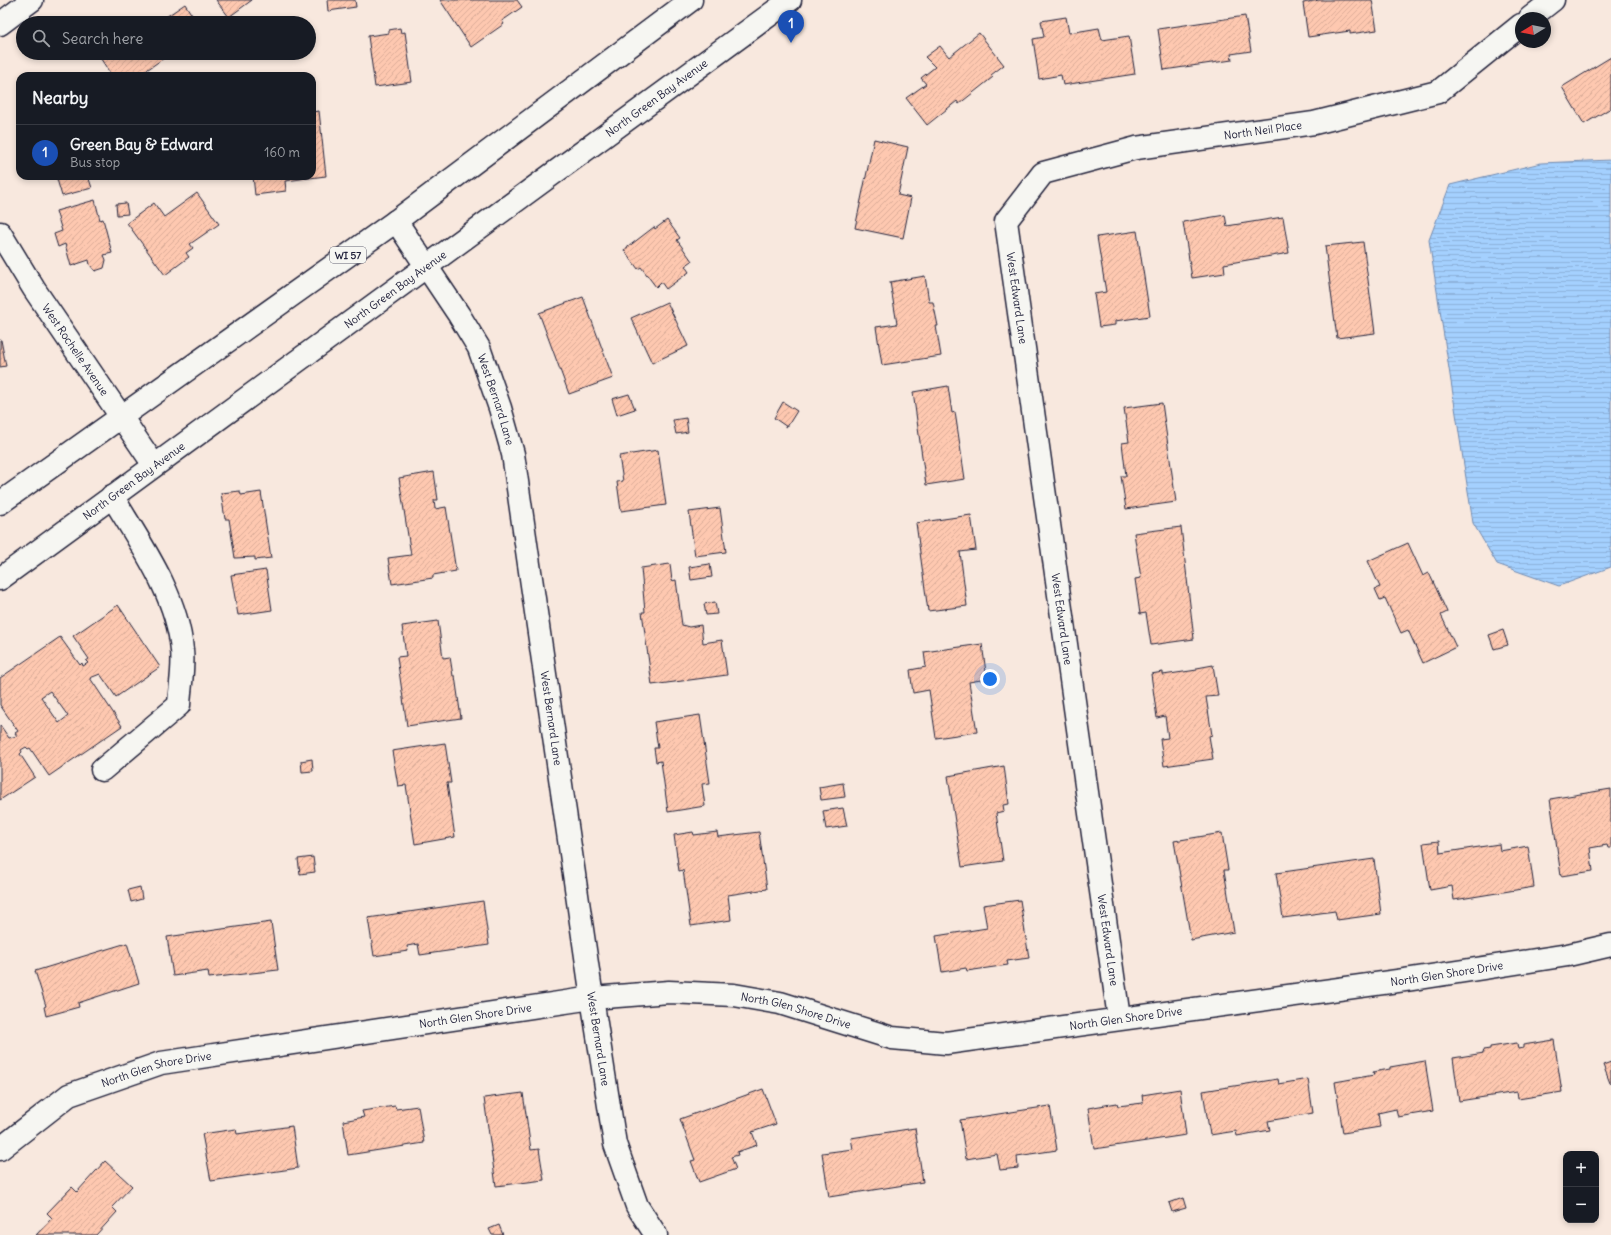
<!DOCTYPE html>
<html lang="en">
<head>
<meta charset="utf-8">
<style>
	body { margin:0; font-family:Delius,sans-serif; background:#20242c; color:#f1f3f6 }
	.controls { position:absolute; right:12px; bottom:12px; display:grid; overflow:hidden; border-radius:8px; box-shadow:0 2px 6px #0003 }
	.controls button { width:36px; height:36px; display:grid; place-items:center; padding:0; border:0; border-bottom:1px solid #363941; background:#171b24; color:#f1f3f6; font:20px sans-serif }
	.compass { position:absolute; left:1515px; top:12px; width:36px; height:36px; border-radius:50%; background:#171b24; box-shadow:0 2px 6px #0003; rotate:260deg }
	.you { position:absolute; left:990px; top:679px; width:14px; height:14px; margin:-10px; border:3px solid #fff; border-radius:50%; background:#1a73e8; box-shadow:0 0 0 6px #1a73e833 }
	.badge { display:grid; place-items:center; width:26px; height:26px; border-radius:50%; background:#1a73e8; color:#fff; font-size:13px; font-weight:700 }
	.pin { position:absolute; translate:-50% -33px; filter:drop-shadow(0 1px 2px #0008) }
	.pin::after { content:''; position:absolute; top:21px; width:14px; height:12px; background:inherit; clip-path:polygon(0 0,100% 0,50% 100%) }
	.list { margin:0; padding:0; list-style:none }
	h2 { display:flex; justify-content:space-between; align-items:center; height:52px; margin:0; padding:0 16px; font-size:17px }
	h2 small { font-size:13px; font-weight:400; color:#9ea1a6 }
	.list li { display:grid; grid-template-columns:26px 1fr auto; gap:12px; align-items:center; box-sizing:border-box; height:56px; padding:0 16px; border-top:1px solid #363941 }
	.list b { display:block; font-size:15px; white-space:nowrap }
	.list p { margin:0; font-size:13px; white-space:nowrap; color:#9ea1a6 }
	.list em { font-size:13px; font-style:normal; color:#9ea1a6 }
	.icon { flex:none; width:22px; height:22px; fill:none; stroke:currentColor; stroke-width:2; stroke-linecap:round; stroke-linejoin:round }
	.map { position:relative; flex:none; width:1611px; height:1235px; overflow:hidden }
	.search { position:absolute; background:#171b24; box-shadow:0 2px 6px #0003; left:16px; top:16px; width:300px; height:44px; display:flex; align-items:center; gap:10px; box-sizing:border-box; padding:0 14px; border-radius:22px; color:#9ea1a6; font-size:15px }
	.panel { position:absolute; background:#171b24; box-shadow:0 2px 6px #0003; left:16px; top:72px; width:300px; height:108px; border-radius:12px }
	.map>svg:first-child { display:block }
	.water { fill:url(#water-rules); stroke:#708ab0 }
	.building { fill:url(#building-hatch); stroke:#22223b; fill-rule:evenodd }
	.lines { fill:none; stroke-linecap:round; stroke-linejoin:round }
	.minor-casing { stroke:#22223b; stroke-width:25 }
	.major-casing { stroke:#22223b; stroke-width:25 }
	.minor { stroke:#f6f6f2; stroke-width:22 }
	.major { stroke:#f6f6f2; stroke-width:22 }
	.labels { text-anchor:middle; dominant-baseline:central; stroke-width:3; stroke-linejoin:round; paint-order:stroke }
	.shield { fill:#f6f6f2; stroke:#626272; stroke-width:1 }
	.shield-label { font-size:10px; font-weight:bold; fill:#22223b }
	.street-label { font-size:11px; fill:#22223b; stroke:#f6f6f2 }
</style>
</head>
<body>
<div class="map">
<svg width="1611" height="1235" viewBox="0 0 1611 1235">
	<defs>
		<pattern id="water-rules" width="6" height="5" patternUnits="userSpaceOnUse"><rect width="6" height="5" fill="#a4d0fe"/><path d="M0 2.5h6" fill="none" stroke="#8db2db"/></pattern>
		<pattern id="building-hatch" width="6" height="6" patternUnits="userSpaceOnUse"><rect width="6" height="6" fill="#fec8b0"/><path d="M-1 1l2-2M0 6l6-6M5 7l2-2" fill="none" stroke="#d9ac98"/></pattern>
	</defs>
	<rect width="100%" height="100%" fill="#f8e8de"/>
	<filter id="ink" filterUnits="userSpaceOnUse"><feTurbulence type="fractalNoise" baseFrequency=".025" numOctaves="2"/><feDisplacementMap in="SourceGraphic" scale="8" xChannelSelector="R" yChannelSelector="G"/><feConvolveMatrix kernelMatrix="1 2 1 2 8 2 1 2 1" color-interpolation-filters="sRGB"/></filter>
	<g filter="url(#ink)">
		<polygon class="water" points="1611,160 1611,567 1559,586 1497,564 1473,523 1429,240 1450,185 1541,163"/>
		<g class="building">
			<polygon points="216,0 252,0 229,17"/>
			<polygon points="327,0 355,0 356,7 328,11"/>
			<polygon points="440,0 517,0 522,7 502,21 504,24 471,47"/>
			<polygon points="1372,0 1377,30 1350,34 1350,31 1308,37 1303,3 1319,0"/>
			<polygon points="185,4 197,23 157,23"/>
			<polygon points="1245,16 1251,51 1231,54 1232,60 1164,70 1158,29"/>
			<polygon points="1066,17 1069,33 1099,28 1102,40 1129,36 1135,74 1063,85 1061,75 1039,79 1033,39 1044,37 1041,21"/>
			<polygon points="400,28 401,33 405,32 412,82 375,87 368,36 389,33 389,30"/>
			<polygon points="979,33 1004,65 991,75 993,77 959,104 957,101 927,125 906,98 926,84 921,78 935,67 925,57 940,46 949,57"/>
			<polygon points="97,53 164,53 167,56 138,76 112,76"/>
			<polygon points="1611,57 1611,108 1584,124 1562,87"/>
			<polygon points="319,111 326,176 285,181 286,191 255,195 253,176 312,176 312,112"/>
			<polygon points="874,139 908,147 898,195 911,198 903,238 855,228"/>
			<polygon points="56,176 88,176 92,188 62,196"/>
			<polygon points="197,193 219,224 190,244 193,248 186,253 189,257 165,275 127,223 154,203 164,217"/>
			<polygon points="95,200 100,220 103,219 112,253 104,255 106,260 104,268 95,271 90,265 89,260 71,266 65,244 58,247 54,234 62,231 56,211"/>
			<polygon points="126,203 128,214 117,215 116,204"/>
			<polygon points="1225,215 1227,226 1283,217 1289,253 1224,264 1225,273 1192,278 1183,222"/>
			<polygon points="667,220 680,238 677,240 692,261 685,266 689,272 666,289 661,282 656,287 641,267 638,269 624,250 654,227 655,229"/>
			<polygon points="1137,231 1150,316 1115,321 1115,325 1099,327 1094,294 1106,292 1097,237"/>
			<polygon points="1363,242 1375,333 1337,338 1325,246"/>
			<polygon points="925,276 929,302 933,302 938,326 936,326 941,356 882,365 876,327 897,324 890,282"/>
			<polygon points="583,297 613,378 569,394 539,313"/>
			<polygon points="667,302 688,346 652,363 631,318"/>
			<polygon points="0,340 1,340 6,366 0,367"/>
			<polygon points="948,386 952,413 955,412 965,479 926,485 913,392"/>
			<polygon points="629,394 635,409 617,415 612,399"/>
			<polygon points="783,402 797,411 787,427 774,418"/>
			<polygon points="1162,403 1176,502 1126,509 1121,476 1126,476 1122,443 1129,442 1124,408"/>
			<polygon points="686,418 688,432 676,434 673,420"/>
			<polygon points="658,450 666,505 621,511 617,482 623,481 619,456"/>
			<polygon points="434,472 438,500 434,500 435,509 446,507 456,571 433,575 433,578 392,584 388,558 411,555 399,478"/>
			<polygon points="240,491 241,495 261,492 271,558 255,560 255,557 235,558 229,519 225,519 221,493"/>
			<polygon points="720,508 726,552 695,556 689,512"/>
			<polygon points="971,515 976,550 960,552 967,606 928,611 916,523"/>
			<polygon points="1181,527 1194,639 1151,645 1146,613 1140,614 1135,579 1141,578 1134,533"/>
			<polygon points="1408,543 1423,576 1429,573 1447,612 1441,615 1456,647 1423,663 1408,630 1401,633 1385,598 1380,600 1375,589 1380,587 1368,561"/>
			<polygon points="670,564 672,581 676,580 682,625 689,627 701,625 703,643 722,640 727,675 652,685 642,612 645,612 641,568"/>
			<polygon points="710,564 712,577 691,580 689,567"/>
			<polygon points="266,570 272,610 238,615 231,575"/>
			<polygon points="715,602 717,614 706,615 704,604"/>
			<path d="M118 605 160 667 116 697 100 674 90 678 122 726 49 776 30 748 28 749 26 747 21 750 22 752 20 754 35 777 0 800V725L9 738 17 736 15 733 18 731 0 705V678L60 637 80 665 82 663 83 666 88 663 86 661 89 659 73 636ZM50 691 68 716 59 723 41 697Z"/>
			<polygon points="438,621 443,658 450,657 453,676 455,676 461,718 407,726 397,657 406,656 402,626"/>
			<polygon points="1503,630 1508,645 1494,649 1489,635"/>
			<polygon points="982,644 987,679 969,682 977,732 936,738 929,690 913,693 910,670 926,667 924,652"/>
			<polygon points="1213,665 1218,696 1206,697 1212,735 1209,736 1213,759 1164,766 1160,739 1168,738 1165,716 1157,718 1151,674 1163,672 1163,675 1197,670 1197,668"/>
			<polygon points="700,715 710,783 702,784 705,806 668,812 661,761 656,762 654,748 658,748 654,722"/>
			<polygon points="445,743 451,783 447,783 455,837 415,844 406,785 398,786 392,751"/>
			<polygon points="312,759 313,771 302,772 301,761"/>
			<polygon points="1004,766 1009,804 1003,805 1004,811 996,813 1003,861 962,867 948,776"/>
			<polygon points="843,783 845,797 821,800 819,787"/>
			<polygon points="1611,789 1611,848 1608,848 1607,845 1590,848 1593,871 1561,876 1550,799"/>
			<polygon points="843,808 847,826 826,829 823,811"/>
			<polygon points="693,832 694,835 717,832 718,837 759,832 767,889 728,895 731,920 691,926 683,870 679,871 674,835"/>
			<polygon points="1222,833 1228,870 1224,870 1234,932 1191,940 1174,841"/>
			<polygon points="1439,841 1440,853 1499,844 1500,851 1528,846 1534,887 1454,900 1452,886 1430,890 1423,843"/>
			<polygon points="313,857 315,872 300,874 298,859"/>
			<polygon points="1374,859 1381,914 1337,920 1335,911 1283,918 1276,873"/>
			<polygon points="140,887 142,899 131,902 128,890"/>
			<polygon points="1020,900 1029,958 1007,961 1008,965 967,971 966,968 942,972 936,936 987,928 983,905"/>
			<polygon points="483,901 489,945 420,955 418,944 407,946 408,951 374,956 368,918"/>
			<polygon points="271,922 278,970 209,978 208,971 173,976 167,937"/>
			<polygon points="127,943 139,983 78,1003 79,1007 46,1016 44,1007 46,1006 35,971"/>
			<polygon points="1554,1040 1562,1092 1518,1099 1517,1092 1459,1101 1453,1058 1484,1053 1483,1050 1490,1049 1490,1047 1517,1043 1518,1049 1523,1048 1523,1045"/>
			<polygon points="1425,1061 1433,1111 1398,1117 1396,1109 1378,1113 1380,1127 1343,1133 1335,1082 1374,1075 1373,1072 1390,1069 1390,1067"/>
			<polygon points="1611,1062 1611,1082 1610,1083 1603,1065"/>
			<polygon points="1278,1079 1279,1084 1308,1079 1313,1113 1268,1121 1270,1130 1237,1136 1236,1131 1210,1135 1203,1091"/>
			<polygon points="763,1089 776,1124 752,1132 757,1145 737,1152 738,1155 731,1157 736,1169 699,1182 691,1161 695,1160 680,1119"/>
			<polygon points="1180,1089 1186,1135 1094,1149 1088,1108 1117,1103 1118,1106 1143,1103 1142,1095"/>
			<polygon points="523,1093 531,1150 539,1149 544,1180 496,1186 484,1098"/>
			<polygon points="395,1106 396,1109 418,1106 424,1143 348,1155 343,1121 364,1117 362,1111"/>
			<polygon points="1050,1106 1057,1150 1017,1156 1018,1168 1000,1170 997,1154 966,1159 960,1120"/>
			<polygon points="292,1126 298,1168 211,1181 202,1134 236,1129 237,1134"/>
			<polygon points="915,1128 923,1182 829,1197 822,1153 853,1149 851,1138"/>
			<polygon points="105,1161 132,1186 112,1207 117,1212 96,1235 36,1235 52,1218 47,1213 72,1187 77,1192"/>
			<polygon points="1183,1198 1186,1208 1172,1212 1169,1203"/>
			<polygon points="499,1225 503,1235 492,1235 489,1229"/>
		</g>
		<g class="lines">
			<defs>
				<g id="minor">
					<polyline points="1530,18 1553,0"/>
					<polyline points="0,24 32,0"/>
					<path id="s1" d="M396 221 459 315 479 348 500 408 513 454 592 998 615 1144 637 1206 656 1235"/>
					<path id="s2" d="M0 233 34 289 154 465"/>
					<path d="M102 770 179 705C180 687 184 667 182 650 177 594 140 543 112 496"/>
					<path id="s3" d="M1119 1018 1006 221 1043 173 1136 148 1314 123 1438 92 1521 25"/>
					<path id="s4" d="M0 1149 69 1095 161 1063 592 998 669 992 734 995 780 1003 892 1038 946 1043 1412 979 1568 955 1611 945"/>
				</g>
				<g id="major">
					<polyline points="0,503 396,221 691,0"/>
					<path id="s5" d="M0 579 790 0"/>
				</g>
			</defs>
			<use href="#minor" class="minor-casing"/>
			<use href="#major" class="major-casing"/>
			<use href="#minor" class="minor"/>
			<use href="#major" class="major"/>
		</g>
	</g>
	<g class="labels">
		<rect class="shield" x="330" y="247" width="36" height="16" rx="3"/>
		<g class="shield-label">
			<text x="348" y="255">WI 57</text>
		</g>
		<g class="street-label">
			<text stroke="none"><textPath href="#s5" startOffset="814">North Green Bay Avenue</textPath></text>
			<text stroke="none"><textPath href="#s3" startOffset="1090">North Neil Place</textPath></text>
			<text stroke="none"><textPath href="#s5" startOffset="490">North Green Bay Avenue</textPath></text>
			<text transform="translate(1017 298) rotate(82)">West Edward Lane</text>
			<text stroke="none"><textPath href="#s2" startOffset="139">West Rochelle Avenue</textPath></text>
			<text stroke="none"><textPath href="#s1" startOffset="206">West Bernard Lane</textPath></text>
			<text stroke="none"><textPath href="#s5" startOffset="166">North Green Bay Avenue</textPath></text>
			<text transform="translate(1062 619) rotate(82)">West Edward Lane</text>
			<text stroke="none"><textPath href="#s1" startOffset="530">West Bernard Lane</textPath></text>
			<text transform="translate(1108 940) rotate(82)">West Edward Lane</text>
			<text stroke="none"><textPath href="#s4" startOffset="1487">North Glen Shore Drive</textPath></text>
			<text stroke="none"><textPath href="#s4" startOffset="827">North Glen Shore Drive</textPath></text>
			<text stroke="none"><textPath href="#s4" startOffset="503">North Glen Shore Drive</textPath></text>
			<text stroke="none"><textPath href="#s4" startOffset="1163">North Glen Shore Drive</textPath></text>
			<text stroke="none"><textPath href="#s1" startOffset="854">West Bernard Lane</textPath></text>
			<text stroke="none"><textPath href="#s4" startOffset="179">North Glen Shore Drive</textPath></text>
		</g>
	</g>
</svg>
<div class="controls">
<button>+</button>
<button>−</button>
</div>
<svg class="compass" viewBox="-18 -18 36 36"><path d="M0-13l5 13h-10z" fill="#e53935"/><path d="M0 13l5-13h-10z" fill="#9ea1a6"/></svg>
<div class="you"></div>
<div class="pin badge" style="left:791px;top:43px;background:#1a4fb4">1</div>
<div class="search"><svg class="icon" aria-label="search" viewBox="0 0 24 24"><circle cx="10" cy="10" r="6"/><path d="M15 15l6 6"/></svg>Search here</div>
<section class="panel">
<h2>Nearby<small></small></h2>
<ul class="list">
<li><span class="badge" style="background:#1a4fb4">1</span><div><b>Green Bay &amp; Edward</b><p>Bus stop</p></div><em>160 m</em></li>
</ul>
</section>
</div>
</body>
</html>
